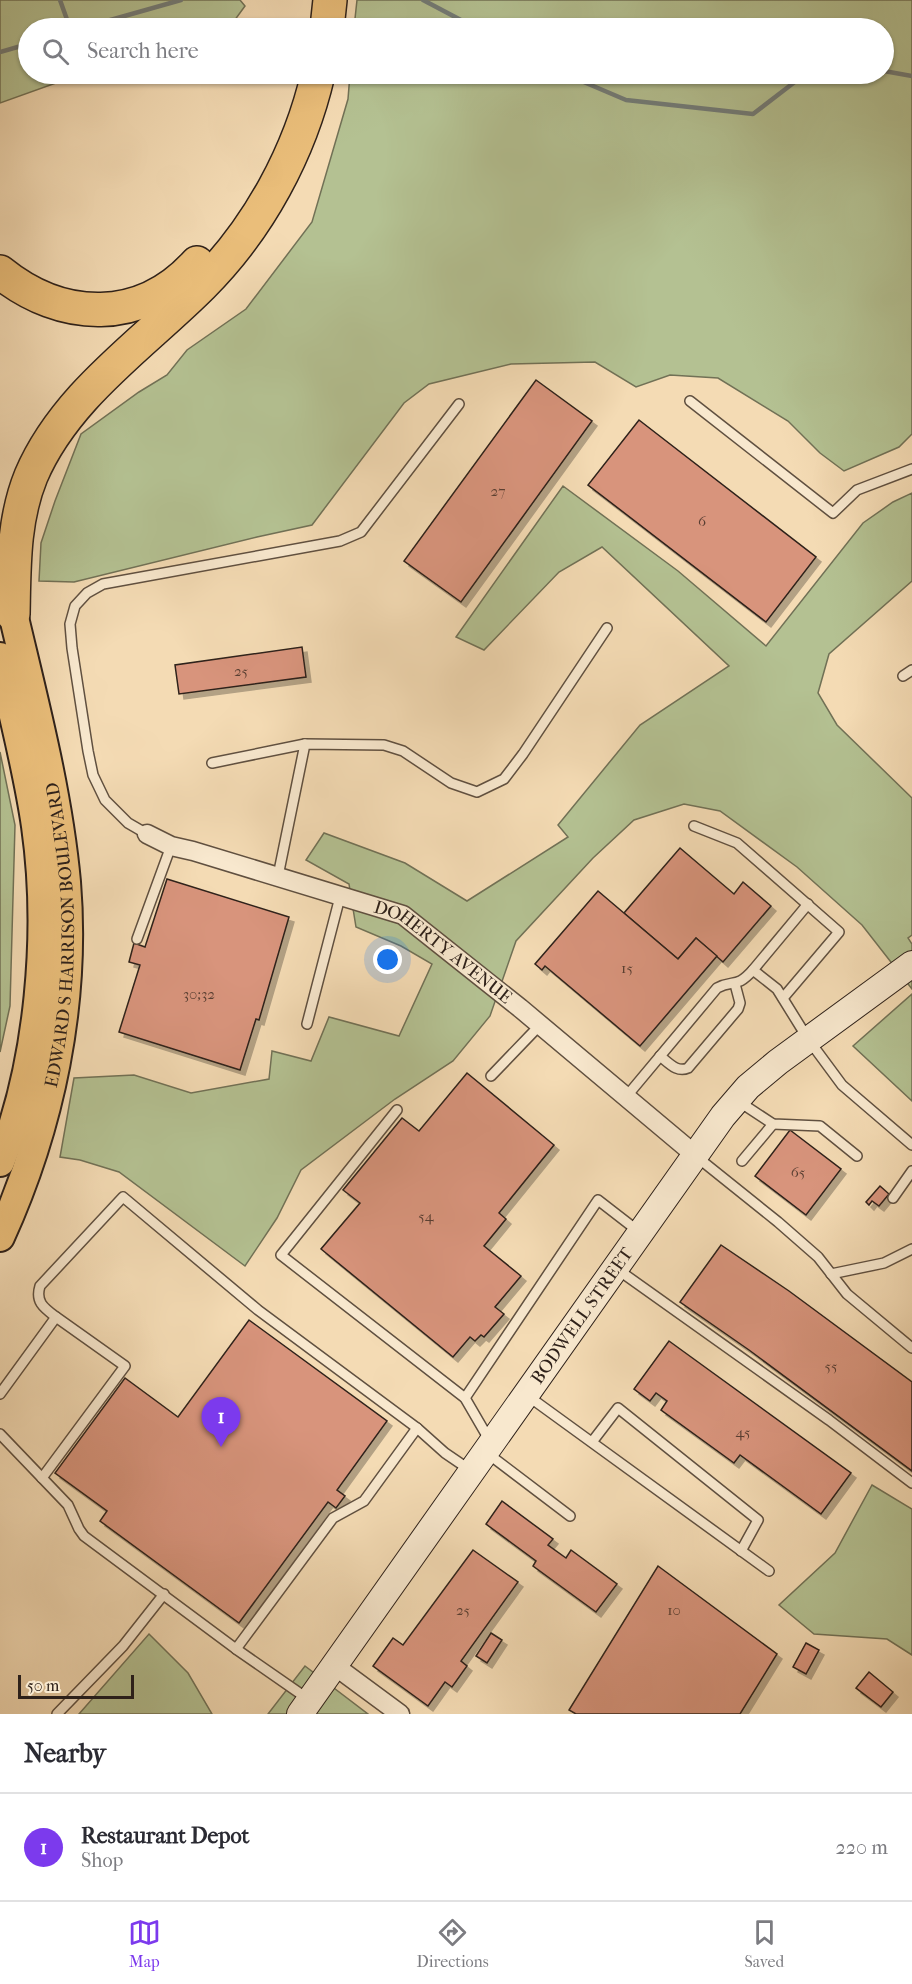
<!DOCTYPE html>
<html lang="en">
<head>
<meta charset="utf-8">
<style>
	body { margin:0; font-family:"IM FELL French Canon",serif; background:#f2f2f3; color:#2b2b33 }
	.scale { position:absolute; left:18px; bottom:15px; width:116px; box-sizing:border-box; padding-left:6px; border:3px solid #2e211a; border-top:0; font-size:16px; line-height:21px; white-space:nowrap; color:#2e211a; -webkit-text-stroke:4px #f8e8ce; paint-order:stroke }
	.you { position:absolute; left:388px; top:960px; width:21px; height:21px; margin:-15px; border:4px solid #fff; border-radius:50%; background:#1a73e8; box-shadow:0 0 0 9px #1a73e833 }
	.badge { display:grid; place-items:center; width:39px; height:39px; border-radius:50%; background:#7c3aed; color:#fff; font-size:20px; font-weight:700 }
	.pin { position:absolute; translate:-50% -50px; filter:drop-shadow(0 2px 3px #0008) }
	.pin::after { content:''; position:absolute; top:32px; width:21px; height:18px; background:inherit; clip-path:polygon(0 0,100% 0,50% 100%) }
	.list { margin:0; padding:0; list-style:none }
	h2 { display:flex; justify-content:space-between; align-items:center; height:78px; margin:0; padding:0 24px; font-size:26px }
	h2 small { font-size:20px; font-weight:400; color:#7c7c81 }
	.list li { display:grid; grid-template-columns:39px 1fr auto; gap:18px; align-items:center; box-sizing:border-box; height:108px; padding:0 24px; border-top:2px solid #e1e1e2 }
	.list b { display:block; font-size:22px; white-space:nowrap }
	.list p { margin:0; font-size:20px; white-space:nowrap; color:#7c7c81 }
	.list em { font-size:20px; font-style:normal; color:#7c7c81 }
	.icon { flex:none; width:33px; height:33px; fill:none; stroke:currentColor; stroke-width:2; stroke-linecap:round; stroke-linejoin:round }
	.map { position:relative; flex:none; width:912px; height:1714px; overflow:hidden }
	.search { position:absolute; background:#fff; box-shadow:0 2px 4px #0004; left:18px; right:18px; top:18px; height:66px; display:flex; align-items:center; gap:15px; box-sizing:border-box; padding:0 21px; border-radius:33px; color:#7c7c81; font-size:22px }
	.sheet { height:186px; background:#fff }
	nav { display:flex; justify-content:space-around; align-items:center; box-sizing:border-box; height:84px; border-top:2px solid #e1e1e2; background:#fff; font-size:16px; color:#7c7c81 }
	nav a { display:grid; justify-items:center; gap:3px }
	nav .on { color:#7c3aed }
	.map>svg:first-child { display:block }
	.green { fill:#b4c192; stroke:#717156; stroke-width:1.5 }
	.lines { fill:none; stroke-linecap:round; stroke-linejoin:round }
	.stream { stroke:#727c79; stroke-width:4.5 }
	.building { fill:#d8947b; stroke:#2e211a; stroke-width:1.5; filter:url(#shadow) }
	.lane-casing { stroke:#605040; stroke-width:12 }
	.street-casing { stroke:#605040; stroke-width:21 }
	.secondary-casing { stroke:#2e211a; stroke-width:28 }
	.primary-casing { stroke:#2e211a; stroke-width:32 }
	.highway-casing { stroke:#2e211a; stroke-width:36 }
	.lane { stroke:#f8e8ce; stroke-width:9 }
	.street { stroke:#f8e8ce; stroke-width:18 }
	.secondary { stroke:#f8e8ce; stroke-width:26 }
	.primary { stroke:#eabe7a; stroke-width:28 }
	.highway { stroke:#eabe7a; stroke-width:33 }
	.labels { text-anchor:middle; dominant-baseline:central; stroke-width:6; stroke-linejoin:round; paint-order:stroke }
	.number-label { font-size:15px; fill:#583e32 }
	.street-label { font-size:18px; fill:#2e211a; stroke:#f8e8ce }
</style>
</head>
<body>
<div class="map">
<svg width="912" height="1714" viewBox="0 0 912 1714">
	<defs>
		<filter id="shadow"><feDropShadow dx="5" dy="5" stdDeviation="0" flood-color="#0004"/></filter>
	</defs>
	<rect width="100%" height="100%" fill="#f4dbb4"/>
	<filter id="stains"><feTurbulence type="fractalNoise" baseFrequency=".00333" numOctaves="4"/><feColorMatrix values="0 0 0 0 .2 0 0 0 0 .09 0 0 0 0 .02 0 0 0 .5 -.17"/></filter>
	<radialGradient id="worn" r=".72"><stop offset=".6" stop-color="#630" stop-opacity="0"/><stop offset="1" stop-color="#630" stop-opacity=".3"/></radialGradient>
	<g class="green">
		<polygon points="0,0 240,0 245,6 229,28 28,28 28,74 81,74 0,103"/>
		<polygon points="357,0 912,0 912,434 899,447 844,471 820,453 788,421 718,378 670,375 636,387 595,362 511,364 429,384 404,403 312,525 257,537 74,582 39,581 41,543 55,501 81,434 139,392 167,375 187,350 246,309 312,222 348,99 350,74 884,74 884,28 354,28"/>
		<polygon points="563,486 678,571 766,646 863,523 893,502 912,493 912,581 829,654 818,693 837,725 912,798 912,935 908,938 912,944 912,989 862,925 797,867 720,811 684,804 634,820 593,858 516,941 490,1016 453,1061 395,1099 301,1170 277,1218 245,1266 119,1172 80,1160 60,1157 74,1078 134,1075 191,1093 269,1079 272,1051 311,1061 329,1017 399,1036 432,964 401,946 356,927 349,884 306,860 324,833 405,863 467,901 568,837 558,825 640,725 729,666 602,547 559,572 484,650 456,637"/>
		<polygon points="0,752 15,825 10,1006 0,1052"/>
		<polygon points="912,994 912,1101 853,1046"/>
		<polygon points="872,1485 912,1509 912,1655 887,1639 814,1634 779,1605 835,1553"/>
		<polygon points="149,1634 188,1673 212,1714 79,1714"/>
		<polygon points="305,1666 368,1714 268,1714"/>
	</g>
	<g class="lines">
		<g class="stream">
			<polyline points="60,0 70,28"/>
			<polyline points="423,0 476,28"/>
			<polyline points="82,28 181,0"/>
			<polyline points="0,52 28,44"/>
			<polyline points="884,71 912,76"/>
			<polyline points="565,74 626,100 753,114 796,81 839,74"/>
		</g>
	</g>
	<g class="building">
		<polygon points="536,380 592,421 461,602 404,561"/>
		<polygon points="639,420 816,557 766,622 588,485"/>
		<polygon points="302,647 306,677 179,694 175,665"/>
		<polygon points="680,848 734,894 743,882 771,906 723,962 696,938 678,959 624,913"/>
		<polygon points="167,879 289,917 259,1020 256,1019 240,1070 119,1032 140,965 129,962 134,943 145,947"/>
		<polygon points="598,891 678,959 696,938 717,956 640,1046 545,966 542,970 535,964"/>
		<polygon points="467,1073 554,1145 499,1213 506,1219 484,1246 521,1276 495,1307 504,1314 484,1337 481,1335 475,1341 470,1337 453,1357 321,1249 360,1203 343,1190 402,1118 419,1131"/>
		<polygon points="790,1130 841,1169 806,1215 755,1176"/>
		<polygon points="880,1186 889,1194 879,1206 872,1201 869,1205 866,1202"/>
		<polygon points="721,1245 789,1291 912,1382 912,1471 749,1350 680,1302"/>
		<polygon points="249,1320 387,1421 337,1490 345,1496 336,1508 328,1502 239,1623 100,1521 107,1511 55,1473 125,1378 178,1417"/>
		<polygon points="669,1341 851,1473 821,1514 740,1455 734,1463 661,1410 667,1401 656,1393 650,1401 634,1389"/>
		<polygon points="502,1501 553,1539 548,1545 566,1558 571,1550 617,1584 596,1612 533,1566 536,1561 486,1524"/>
		<polygon points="473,1550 518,1582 461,1661 467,1666 452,1687 445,1682 428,1706 373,1666 393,1638 403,1645"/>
		<polygon points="658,1566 777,1654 740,1714 576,1714 569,1710"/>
		<polygon points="491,1633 502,1640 487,1663 476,1656"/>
		<polygon points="806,1643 819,1650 806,1674 793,1667"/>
		<polygon points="869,1672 893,1692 881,1707 856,1688"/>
	</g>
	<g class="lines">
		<defs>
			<g id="lane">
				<polyline points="690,401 833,513 857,490 912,469"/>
				<polyline points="903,676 912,670"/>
				<polyline points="212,763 305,744"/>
				<polyline points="694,826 737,843 839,932 783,998"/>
				<polyline points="147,834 128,823 105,800 93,775 88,751 72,648 70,624 75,606 87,593 103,584 340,541 361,532 459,404"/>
				<polyline points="278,876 305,744 384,745 403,751 451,783 477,792 504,779 523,754 607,628"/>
				<polyline points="137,939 171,846"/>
				<polyline points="753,970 808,904"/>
				<polyline points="307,1024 340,897"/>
				<path d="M660 1056C669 1063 677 1073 688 1068L738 1009 740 1003 735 984"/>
				<polyline points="491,1076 540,1025"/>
				<path d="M626 1097 717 988C734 979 736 989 753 970L777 989 808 1039 842 1085 912 1145"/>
				<polyline points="738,1101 773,1124 820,1126 857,1156"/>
				<polyline points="397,1110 281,1255 465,1398 490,1441"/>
				<polyline points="697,1157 778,1222 818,1257 847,1294 912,1348"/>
				<polyline points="742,1161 773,1124"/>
				<polyline points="893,1198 912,1171"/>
				<polyline points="617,1269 829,1420 912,1483"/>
				<polyline points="831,1274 884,1263 912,1249"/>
				<path d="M56 1317C44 1308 35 1302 40 1286L123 1197 258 1310 417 1428 445 1453 470 1470"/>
				<polyline points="0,1394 56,1317 125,1366 42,1478"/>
				<polyline points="528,1396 769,1571"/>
				<polyline points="465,1398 598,1200 638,1231"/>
				<polyline points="0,1434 68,1505 79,1529 84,1536 236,1649 308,1699"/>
				<polyline points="592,1442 618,1408 758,1520 741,1551"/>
				<polyline points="487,1453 570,1516"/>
				<polyline points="236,1649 333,1518 364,1501 417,1428"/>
				<polyline points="57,1714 123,1646 164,1594"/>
			</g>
			<g id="street">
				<path id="s1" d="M147 834 171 846 193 851 403 915 520 1008 694 1154"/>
				<polyline points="335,1666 400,1714"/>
			</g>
			<g id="secondary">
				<path id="s2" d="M300 1714 723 1116 748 1087 778 1062 912 964"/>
			</g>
			<g id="primary">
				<path d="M0 657C13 713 28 770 36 826 51 932 40 1063 0 1162"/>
				<path id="s3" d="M0 1237C50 1127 76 1004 66 882 57 784 30 688 8 592"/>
			</g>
			<g id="highway">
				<polyline points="327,28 330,0"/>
				<path d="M0 272C62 322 141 325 197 263"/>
				<path d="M13 614C14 567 13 520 31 476 65 396 142 345 202 285 259 228 300 152 318 74"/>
			</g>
		</defs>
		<use href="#lane" class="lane-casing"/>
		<use href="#street" class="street-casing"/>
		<use href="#secondary" class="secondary-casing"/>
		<use href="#primary" class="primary-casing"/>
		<use href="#highway" class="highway-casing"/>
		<use href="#lane" class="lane"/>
		<use href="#street" class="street"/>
		<use href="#secondary" class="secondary"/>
		<use href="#primary" class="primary"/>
		<use href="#highway" class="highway"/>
	</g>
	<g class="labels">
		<g class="number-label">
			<text x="498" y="491">27</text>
			<text x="702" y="521">6</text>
			<text x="241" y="671">25</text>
			<text x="627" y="968">15</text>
			<text x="199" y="994">30;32</text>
			<text x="798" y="1172">65</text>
			<text x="426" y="1216">54</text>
			<text x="831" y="1366">55</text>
			<text x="743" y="1432">45</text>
			<text x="463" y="1610">25</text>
			<text x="674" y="1610">10</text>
		</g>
		<g class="street-label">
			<text stroke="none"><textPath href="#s3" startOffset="312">EDWARD S HARRISON BOULEVARD</textPath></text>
			<text stroke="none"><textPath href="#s1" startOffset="322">DOHERTY AVENUE</textPath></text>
			<text stroke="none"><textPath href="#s2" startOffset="488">BODWELL STREET</textPath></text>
		</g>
	</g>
	<rect width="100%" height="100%" filter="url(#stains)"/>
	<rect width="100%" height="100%" fill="url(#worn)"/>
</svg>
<div class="scale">50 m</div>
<div class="you"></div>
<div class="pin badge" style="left:221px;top:1447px">1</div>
<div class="search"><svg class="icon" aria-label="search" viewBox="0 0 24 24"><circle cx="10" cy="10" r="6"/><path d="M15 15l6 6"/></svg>Search here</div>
</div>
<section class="sheet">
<h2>Nearby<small></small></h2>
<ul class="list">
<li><span class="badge">1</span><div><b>Restaurant Depot</b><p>Shop</p></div><em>220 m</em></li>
</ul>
</section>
<nav>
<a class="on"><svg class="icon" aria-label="map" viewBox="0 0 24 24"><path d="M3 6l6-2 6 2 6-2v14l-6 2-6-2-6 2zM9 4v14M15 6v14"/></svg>Map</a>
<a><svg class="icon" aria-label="directions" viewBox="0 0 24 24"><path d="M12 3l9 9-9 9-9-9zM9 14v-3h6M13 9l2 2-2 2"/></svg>Directions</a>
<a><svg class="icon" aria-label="saved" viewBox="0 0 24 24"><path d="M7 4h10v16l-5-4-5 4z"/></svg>Saved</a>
</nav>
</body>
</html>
